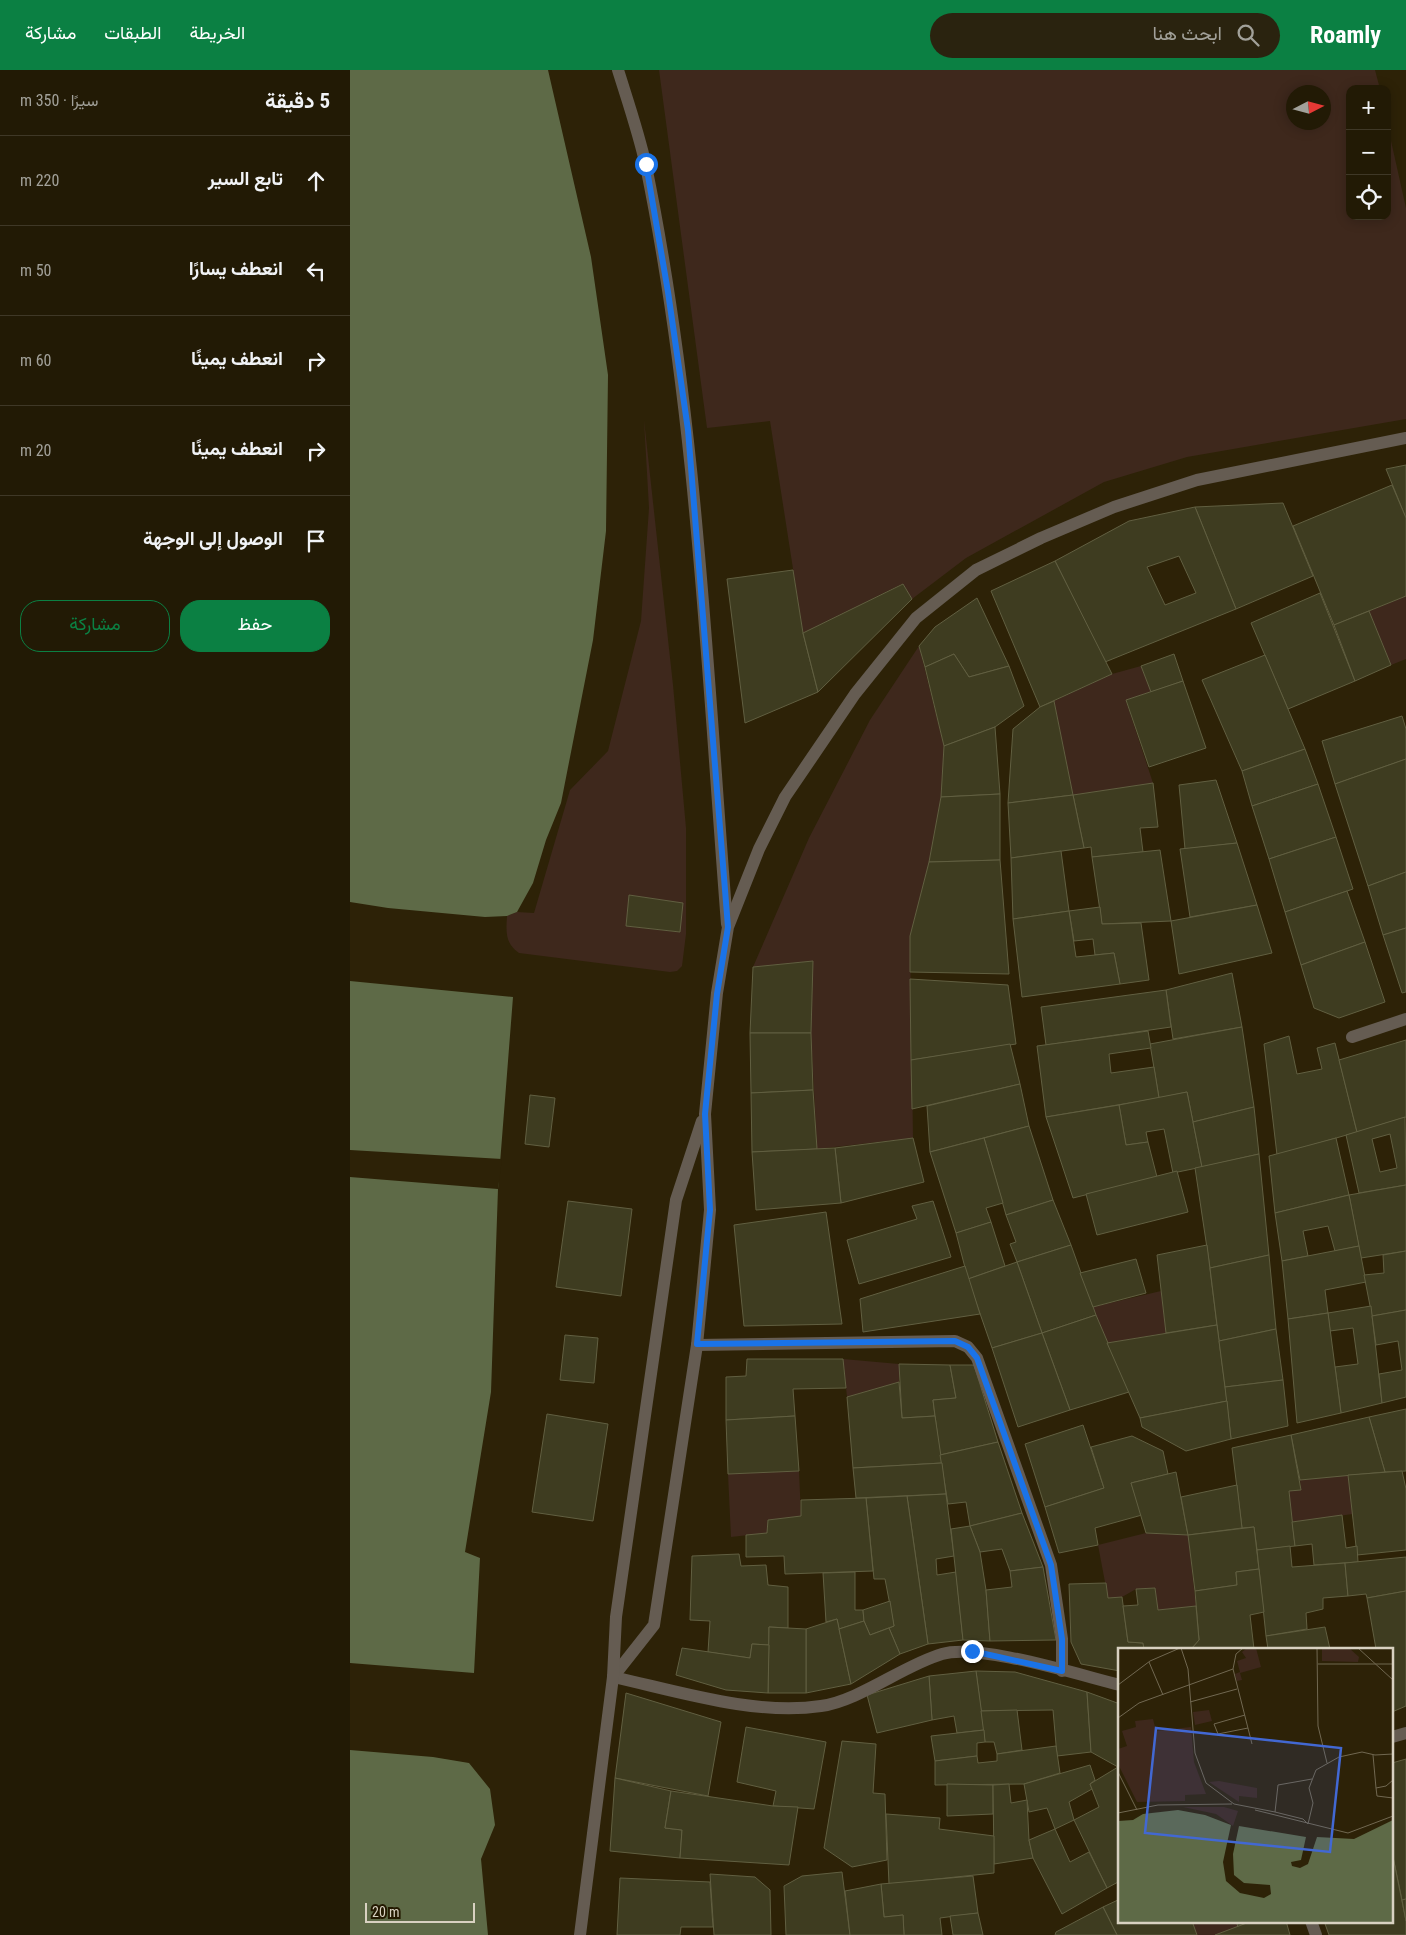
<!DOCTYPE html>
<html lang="ar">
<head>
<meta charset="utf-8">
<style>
	body { margin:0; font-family:"Roboto Condensed",Vazirmatn,sans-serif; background:#2a230f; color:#f1f3f6; direction:rtl }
	.controls { position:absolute; right:15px; top:15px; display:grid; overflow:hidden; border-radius:10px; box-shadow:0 2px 12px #0003 }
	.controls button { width:45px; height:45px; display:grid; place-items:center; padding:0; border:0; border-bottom:1px solid #3f3827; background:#221a05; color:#f1f3f6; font:25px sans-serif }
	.compass { position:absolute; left:936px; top:15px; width:45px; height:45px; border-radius:50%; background:#221a05; box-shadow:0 2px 12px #0003; rotate:84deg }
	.scale { position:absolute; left:15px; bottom:12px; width:110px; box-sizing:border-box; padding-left:5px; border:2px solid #d8d1c1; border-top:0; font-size:14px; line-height:18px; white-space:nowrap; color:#d8d1c1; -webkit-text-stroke:4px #231900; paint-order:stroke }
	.stop { position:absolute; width:15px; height:15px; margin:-11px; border:4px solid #1a73e8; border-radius:50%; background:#fff }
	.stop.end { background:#1a73e8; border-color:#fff; box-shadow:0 1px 5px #0008 }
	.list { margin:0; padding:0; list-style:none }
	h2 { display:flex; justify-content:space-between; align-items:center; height:65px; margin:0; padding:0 20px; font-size:21px }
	h2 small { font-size:16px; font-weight:400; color:#a2a19a }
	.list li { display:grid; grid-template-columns:32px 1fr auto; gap:15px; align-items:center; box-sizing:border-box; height:90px; padding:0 20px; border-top:1px solid #3f3827 }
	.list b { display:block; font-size:19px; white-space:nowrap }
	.list em { font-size:16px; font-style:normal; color:#a2a19a }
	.actions { display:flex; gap:10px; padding:15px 20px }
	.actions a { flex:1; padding:11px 0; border:1px solid #0b8043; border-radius:20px; text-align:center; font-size:18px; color:#0b8043 }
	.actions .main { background:#0b8043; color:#fff }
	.icon { flex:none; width:28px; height:28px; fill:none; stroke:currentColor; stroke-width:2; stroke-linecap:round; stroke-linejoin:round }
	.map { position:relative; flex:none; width:1056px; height:1865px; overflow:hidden; direction:ltr }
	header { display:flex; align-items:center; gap:30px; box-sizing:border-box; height:70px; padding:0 25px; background:#0b8043; color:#fff }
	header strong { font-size:24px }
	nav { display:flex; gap:28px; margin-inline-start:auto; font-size:18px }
	.search { width:350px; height:45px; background:#2a230f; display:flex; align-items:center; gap:12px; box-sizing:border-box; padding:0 18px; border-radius:28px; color:#a2a19a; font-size:19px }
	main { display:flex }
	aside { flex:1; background:#221a05 }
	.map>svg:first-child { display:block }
	.green { fill:#3e281c; fill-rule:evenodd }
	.water { fill:#5e6a47 }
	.pier { fill:#2d2207 }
	.building { fill:#3e3c20; stroke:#615f41; fill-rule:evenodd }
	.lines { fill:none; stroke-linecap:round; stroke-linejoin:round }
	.street { stroke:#655c52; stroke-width:12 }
	.route { stroke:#1a73e8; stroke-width:6 }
	.inset-road { fill:none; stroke:#716851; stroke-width:1 }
	.view { fill:#4268d3; fill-opacity:0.15; stroke:#4268d3; stroke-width:2.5 }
	.inset-edge { fill:none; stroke:#d8d1c1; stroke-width:2.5 }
</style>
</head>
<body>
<header>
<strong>Roamly</strong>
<div class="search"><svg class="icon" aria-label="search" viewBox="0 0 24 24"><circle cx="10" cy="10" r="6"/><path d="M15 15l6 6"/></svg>ابحث هنا</div>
<nav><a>الخريطة</a><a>الطبقات</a><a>مشاركة</a></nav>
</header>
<main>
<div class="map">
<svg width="1056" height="1865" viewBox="0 0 1056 1865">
	<rect width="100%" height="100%" fill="#2d2207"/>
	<g class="green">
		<path d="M309 0H1025L1030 19H1000V146H1037V53L1056 138V349L837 387 754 412 616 488 562 529 552 514 453 563 420 351 357 358ZM944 22H974V52H944Z"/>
		<path d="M294 350 323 615 336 758V864L332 896 327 901 320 902 169 883C155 873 156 862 157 846L167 842 184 843 220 720 258 681 291 551 299 438ZM279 825 332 833 329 862 276 856Z"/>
		<polygon points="1056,526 1056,589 1041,595 1019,541"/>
		<polygon points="569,576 594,676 591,727 579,792 560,866 563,1068 467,1079 461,963 463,891 403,897 459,768 520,650"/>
		<polygon points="791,596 801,622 776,631 803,713 723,725 704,631 762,604"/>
		<polygon points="811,1221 816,1263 757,1273 743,1237"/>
		<polygon points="493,1289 549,1294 549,1312 497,1327"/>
		<polygon points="449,1401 451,1446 418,1450 417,1463 381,1467 378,1404"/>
		<polygon points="998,1405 1003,1444 942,1452 939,1421 951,1420 950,1410"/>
		<polygon points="796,1463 838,1465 846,1536 808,1540 805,1518 786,1519 772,1527 758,1528 748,1475"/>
		<polygon points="842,1851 886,1851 888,1857 865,1865 847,1865"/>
	</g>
	<g class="water">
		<polygon points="0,0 198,0 241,187 258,305 256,461 243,570 211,733 196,770 183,813 167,842 157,846 135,847 38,838 0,832"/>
		<polygon points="0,911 163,927 148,1119 141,1322 115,1482 130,1488 124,1603 0,1593"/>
		<polygon points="0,1680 83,1687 119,1693 140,1719 145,1755 131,1789 138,1865 0,1865"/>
	</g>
	<polygon class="pier" points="0,1080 152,1089 148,1119 0,1107"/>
	<g class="building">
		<polygon points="1056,395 1056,448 1036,399"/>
		<polygon points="1042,415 1056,448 1056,526 984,555 943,456"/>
		<polygon points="933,433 963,506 886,539 845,437"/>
		<path d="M845 437 886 539 755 592 705 491 779 451ZM829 486 846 523 815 535 797 497Z"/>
		<polygon points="705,491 762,604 690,637 641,521"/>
		<polygon points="443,500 453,563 468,622 395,653 377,509"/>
		<polygon points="553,514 562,529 468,622 453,563"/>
		<polygon points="970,523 1005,611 938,639 901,553"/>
		<polygon points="627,528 659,596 619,607 604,584 575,597 569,576 585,557"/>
		<polygon points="1019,541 1041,595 1005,611 984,555"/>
		<polygon points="604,584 619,607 659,596 674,636 645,657 594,676 575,597"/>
		<polygon points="824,584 833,611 801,622 791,596"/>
		<polygon points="915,585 955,679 892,701 852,610"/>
		<polygon points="833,611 856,678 799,697 776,630"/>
		<polygon points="704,631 723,725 658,733 663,659 690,637"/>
		<polygon points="1052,646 1056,659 1056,689 985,714 972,671"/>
		<polygon points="645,657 650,724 591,727 594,676"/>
		<polygon points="955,679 968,714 902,736 892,701"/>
		<polygon points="1056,689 1056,802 1018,816 985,714"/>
		<polygon points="866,710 887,773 835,779 829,715"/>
		<polygon points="803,713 808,757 790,758 793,782 742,787 741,777 734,778 723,725"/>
		<polygon points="968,714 986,767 919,789 902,736"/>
		<polygon points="650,724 650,790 579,792 591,727"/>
		<polygon points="723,725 734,778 661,788 658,733"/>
		<polygon points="986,767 1003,819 935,842 919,789"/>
		<polygon points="887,773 907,835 840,847 830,779"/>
		<polygon points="810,780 821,851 752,854 742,787"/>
		<polygon points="711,781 719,841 663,849 661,788"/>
		<polygon points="650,790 659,904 560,902 560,866 579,792"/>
		<polygon points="1056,802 1056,858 1033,865 1018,816"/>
		<polygon points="997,821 1015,872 951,895 935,842"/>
		<polygon points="279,825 333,833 330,862 276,856"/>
		<polygon points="907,835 922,883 829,904 821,851"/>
		<polygon points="750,837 752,854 791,853 799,910 770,914 764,883 745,885 743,869 724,871 719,841"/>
		<polygon points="719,841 726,887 764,883 770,914 672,927 663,849"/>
		<polygon points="1056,858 1056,922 1052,923 1033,865"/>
		<polygon points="1015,872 1035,932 989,948 964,938 951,895"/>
		<polygon points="463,891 461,963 400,963 403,897"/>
		<polygon points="882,903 892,957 823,969 816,920"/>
		<polygon points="560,909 658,915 666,974 561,990"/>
		<polygon points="816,920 821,957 696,975 691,937"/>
		<polygon points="892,957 904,1037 843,1052 837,1022 809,1028 800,974"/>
		<polygon points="798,961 801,978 759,984 761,1003 804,997 809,1028 696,1047 687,976"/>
		<polygon points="400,963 461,963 463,1020 401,1023"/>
		<polygon points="939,966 947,1004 972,999 967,978 985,973 1007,1062 927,1085 914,974"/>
		<polygon points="1056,970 1056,1047 1007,1062 989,990"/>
		<polygon points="660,974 670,1014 562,1039 561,990"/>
		<polygon points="670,1014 679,1056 580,1082 577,1036"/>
		<polygon points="463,1020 467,1079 402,1082 401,1023"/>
		<polygon points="837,1022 852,1097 823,1103 814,1059 796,1062 798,1072 776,1075 769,1035"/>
		<polygon points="180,1025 205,1028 199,1077 175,1074"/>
		<polygon points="769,1035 776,1075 798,1072 807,1107 723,1128 696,1047"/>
		<polygon points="904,1037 909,1084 852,1097 843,1052"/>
		<path d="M1055 1047 1056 1115 1009 1123 996 1065ZM1040 1064 1047 1098 1030 1102 1022 1069Z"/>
		<polygon points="679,1056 703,1130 656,1145 634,1068"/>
		<polygon points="563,1068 574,1112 491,1133 485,1078"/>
		<polygon points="634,1068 653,1133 636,1138 641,1152 606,1163 580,1082"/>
		<polygon points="986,1068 999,1125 925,1143 919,1086"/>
		<polygon points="485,1078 491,1133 406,1140 402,1082"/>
		<polygon points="909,1084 919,1185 860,1198 845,1098"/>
		<polygon points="827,1101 838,1142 747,1165 736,1124"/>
		<polygon points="1056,1115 1056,1181 1011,1188 999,1125"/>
		<polygon points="999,1125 1009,1176 985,1181 978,1156 953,1161 958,1186 932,1191 925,1143"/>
		<polygon points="703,1130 721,1175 667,1192 660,1174 666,1172 656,1145"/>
		<polygon points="218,1131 282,1139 271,1226 206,1217"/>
		<polygon points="583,1131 601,1187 509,1214 497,1170 567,1149 562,1136"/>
		<polygon points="476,1142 492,1254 394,1256 384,1155"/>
		<polygon points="641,1152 655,1196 618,1209 606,1163"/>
		<polygon points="721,1175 746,1245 692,1263 667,1192"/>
		<polygon points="857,1175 867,1255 816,1263 807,1185"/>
		<polygon points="1009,1176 1016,1212 975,1220 978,1243 938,1249 932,1191"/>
		<polygon points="1056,1181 1056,1240 1022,1246 1014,1205 1034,1203 1033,1185"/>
		<polygon points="919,1185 926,1259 869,1271 860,1198"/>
		<polygon points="786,1189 796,1223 743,1237 730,1203"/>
		<polygon points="667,1192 692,1263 642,1278 618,1209"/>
		<polygon points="615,1196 630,1244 513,1262 510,1229"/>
		<polygon points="1021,1236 1032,1333 991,1343 985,1297 1008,1294 1003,1258 980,1261 978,1243"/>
		<polygon points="1056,1240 1056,1327 1032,1333 1029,1304 1052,1300 1048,1271 1026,1275 1022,1246"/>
		<polygon points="978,1243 991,1343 947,1353 938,1249"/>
		<polygon points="746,1245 779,1322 720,1340 692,1263"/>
		<polygon points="867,1255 877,1331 790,1348 757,1273"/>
		<polygon points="926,1259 933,1310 875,1317 869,1271"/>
		<polygon points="692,1263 720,1340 668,1357 642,1278"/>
		<polygon points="215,1265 248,1268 244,1313 210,1310"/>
		<polygon points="397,1289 493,1289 496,1318 443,1319 445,1346 376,1350 376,1307 396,1306"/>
		<polygon points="549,1294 600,1295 606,1328 583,1330 585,1346 552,1348"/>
		<polygon points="600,1295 624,1295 648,1372 590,1385 583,1330 606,1328"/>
		<polygon points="933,1310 938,1356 881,1369 875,1317"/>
		<polygon points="549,1312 552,1348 585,1346 592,1393 503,1398 497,1327"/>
		<polygon points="877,1331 881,1369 836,1381 792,1357 790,1348"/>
		<polygon points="1056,1339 1056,1401 1035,1402 1019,1347"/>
		<polygon points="197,1344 258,1354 243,1451 182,1442"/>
		<polygon points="445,1346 449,1401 378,1404 376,1350"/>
		<polygon points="1019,1347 1035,1402 950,1410 941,1365"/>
		<polygon points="733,1355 754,1418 695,1437 675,1374"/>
		<polygon points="941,1365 951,1420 939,1421 945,1476 907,1480 904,1457 892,1458 882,1378"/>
		<polygon points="782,1366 813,1381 818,1404 781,1413 792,1445 745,1458 748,1475 709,1483 695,1437 754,1418 741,1377"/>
		<polygon points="648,1372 672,1443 620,1456 616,1432 598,1434 590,1385"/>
		<polygon points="592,1393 596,1424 506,1428 503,1398"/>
		<polygon points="1052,1401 1056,1419 1056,1480 1007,1485 998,1405"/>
		<polygon points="826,1402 838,1465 796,1463 781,1413"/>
		<polygon points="887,1415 892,1458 838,1465 831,1427"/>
		<polygon points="596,1424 604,1486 586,1489 587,1505 606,1502 613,1570 578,1574 557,1426"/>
		<polygon points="557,1426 578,1574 550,1584 539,1558 544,1556 535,1509 524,1509 516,1428"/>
		<polygon points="516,1428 523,1501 435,1504 434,1486 396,1487 396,1465 417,1463 418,1450 451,1446 451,1430"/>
		<polygon points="672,1443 693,1497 660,1501 652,1479 630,1482 620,1456"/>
		<polygon points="992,1445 996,1478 1007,1476 1008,1492 964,1495 962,1474 945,1476 942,1452"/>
		<polygon points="620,1456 630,1482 636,1520 640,1571 613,1570 601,1459"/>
		<polygon points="904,1457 909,1499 886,1502 887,1515 845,1521 838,1465"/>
		<polygon points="940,1476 942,1497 995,1493 998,1526 973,1528 973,1539 956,1543 957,1559 916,1566 907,1480"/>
		<polygon points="389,1484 391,1496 416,1495 418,1515 438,1517 438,1558 419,1557 419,1575 402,1574 400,1588 358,1582 360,1551 340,1550 342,1486"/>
		<polygon points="1056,1487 1056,1521 1017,1528 1016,1524 998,1526 995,1493"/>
		<polygon points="693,1497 706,1570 640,1571 636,1520 662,1517 660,1501"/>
		<polygon points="909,1499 914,1542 900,1545 904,1579 841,1579 849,1570 845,1521 887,1515 886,1502"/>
		<polygon points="505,1502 505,1540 513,1540 514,1551 489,1559 487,1549 476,1552 473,1503"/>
		<polygon points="756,1513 758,1528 772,1527 778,1572 793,1573 794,1579 770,1579 770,1601 731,1594 721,1572 719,1514"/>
		<polygon points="805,1518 808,1540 846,1536 849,1570 841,1579 794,1579 793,1573 778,1572 773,1536 788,1535 786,1519"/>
		<polygon points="1056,1521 1056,1636 1042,1642 1042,1579 1026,1579 1017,1528"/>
		<polygon points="540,1531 544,1556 520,1565 514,1551 513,1540"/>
		<polygon points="487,1549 501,1614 456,1623 456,1559"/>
		<polygon points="514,1551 520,1565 539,1558 550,1584 501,1614 489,1559"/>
		<polygon points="419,1557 456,1559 456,1623 418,1623"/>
		<polygon points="975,1557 980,1579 918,1579 916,1566"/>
		<polygon points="402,1574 419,1575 418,1623 376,1620 326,1605 332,1578 400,1588"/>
		<polygon points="626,1601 665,1602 737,1622 741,1682 707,1686 703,1640 631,1641"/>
		<polygon points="626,1601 634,1660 607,1663 604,1646 582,1650 579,1606"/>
		<polygon points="579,1606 582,1650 527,1663 517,1625"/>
		<polygon points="737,1622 770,1634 768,1697 741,1682"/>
		<polygon points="276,1623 371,1652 358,1726 265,1708"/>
		<polygon points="667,1640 672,1680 647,1684 644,1672 635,1672 631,1641"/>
		<polygon points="396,1657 476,1672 464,1739 423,1736 426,1721 387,1712"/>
		<polygon points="634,1660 635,1672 627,1673 627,1686 585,1691 581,1666"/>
		<polygon points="492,1671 526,1674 523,1723 535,1724 537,1790 502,1797 474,1778"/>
		<polygon points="706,1676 710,1703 674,1714 585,1715 585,1691 627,1686 628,1693 647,1691 647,1684"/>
		<polygon points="1056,1689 1056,1829 1052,1830 1042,1782 1042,1693"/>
		<polygon points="740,1695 745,1710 740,1714 742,1719 719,1732 724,1750 705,1759 697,1738 679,1742 674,1714"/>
		<polygon points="768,1697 770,1811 757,1818 724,1750 749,1737 740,1714"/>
		<polygon points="265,1708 321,1721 315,1758 332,1760 330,1788 260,1781"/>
		<polygon points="597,1714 643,1715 643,1744 597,1746"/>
		<polygon points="659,1714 661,1733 677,1730 679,1770 683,1788 644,1794 643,1715"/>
		<polygon points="321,1721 423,1736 448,1737 439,1795 330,1788 332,1760 315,1758"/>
		<polygon points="536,1744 590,1748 589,1759 644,1766 644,1803 539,1814"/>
		<polygon points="705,1759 720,1792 739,1782 757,1818 712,1844 683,1788 679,1770"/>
		<polygon points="1042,1782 1056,1851 1056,1865 979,1865 974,1851 1042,1851"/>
		<polygon points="492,1802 500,1865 436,1865 434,1816 452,1806"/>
		<polygon points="360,1804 405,1807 420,1820 421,1865 364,1865"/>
		<polygon points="623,1806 628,1843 590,1848 592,1865 554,1865 553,1845 534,1847 531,1814"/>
		<polygon points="270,1808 360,1812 363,1857 331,1857 330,1865 267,1865"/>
		<polygon points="531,1814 534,1847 553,1845 554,1865 500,1865 495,1821"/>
		<polygon points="770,1829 770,1851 842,1851 847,1865 767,1865 753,1837"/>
		<polygon points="1056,1829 1056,1851 1052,1830"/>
		<polygon points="753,1837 767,1865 705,1865 706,1862"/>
		<polygon points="628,1843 633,1865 603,1865 600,1846"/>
		<polygon points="886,1851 902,1851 888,1857"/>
		<polygon points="902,1851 936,1851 940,1865 865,1865"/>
	</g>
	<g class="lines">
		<g class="street">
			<path d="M268 0C278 32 289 64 296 96 347 345 357 601 377 854"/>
			<polyline points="1002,967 1056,949"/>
			<polyline points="347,1275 605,1271 618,1277 627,1288 701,1495 712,1569 712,1601"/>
			<polyline points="263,1607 304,1555 347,1275 360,1140 355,1044 367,923 378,857 409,779 435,727 505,624 566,548 626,500 691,468 764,437 847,410 1056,368"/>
			<path d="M263 1607C327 1621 405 1646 471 1636 509 1631 554 1595 592 1584 629 1573 729 1605 770 1615"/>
			<polyline points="1042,1667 1056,1663"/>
			<polyline points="961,1851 966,1865"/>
			<polyline points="230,1865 263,1607 266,1547 326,1130 352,1051"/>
		</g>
	</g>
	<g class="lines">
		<polyline class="route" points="296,94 318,222 338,360 378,857 367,924 355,1044 360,1140 347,1274 605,1271 618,1277 627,1288 701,1495 712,1569 712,1601 622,1581"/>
	</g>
	<g transform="translate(768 1578)">
		<rect width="275" height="275" fill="#2d2207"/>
		<path d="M129 0H138L143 19 122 25 124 32 119 33 117 26 122 24 119 13 128 10 124 4ZM204 0H231L241 9 240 14 204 13ZM91 62 94 73 77 77 75 64ZM35 71 38 83 73 79 76 114 88 146 67 147V153L19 154 0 116V101L9 98 4 83 18 79 17 73ZM101 133 139 140V150L121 148V154L91 134ZM65 159H106L120 163 115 178 98 166Z" fill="#3e281c"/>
		<path d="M60 162 87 167 113 177 105 214 108 233 122 245 146 250 153 246 152 237 126 235 116 227 115 206 121 178 188 189 183 212 173 214 174 218 182 220 190 216 199 189 236 191 275 172V275H0V173L15 172 25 166Z" fill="#5e6a47"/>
		<path class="inset-road" d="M63 0 70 21 77 105 88 135 116 156 157 164 185 171 190 176M125 0 118 6 115 21 134 96M199 0 200 78 209 115M240 0 275 32M31 14 45 47M200 16H275M0 37 32 13 62 0M72 54 119 41M127 67 96 76 100 86 130 80M0 70 21 55 115 21M255 107 258 140 268 138 275 132M0 124 19 162M258 140 259 148 275 150M137 162 230 185 275 168M157 164 160 137 194 131M0 165 40 157 114 156M190 176 195 155 191 140 198 122 221 109 244 104 257 107 275 106"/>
		<path class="view" d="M38 80 223 100 212 204 27 185Z"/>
		<rect width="275" height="275" class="inset-edge"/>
	</g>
</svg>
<div class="controls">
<button>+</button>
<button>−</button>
<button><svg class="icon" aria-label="locate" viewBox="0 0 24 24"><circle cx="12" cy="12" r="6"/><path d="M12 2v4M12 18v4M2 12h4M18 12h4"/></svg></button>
</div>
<svg class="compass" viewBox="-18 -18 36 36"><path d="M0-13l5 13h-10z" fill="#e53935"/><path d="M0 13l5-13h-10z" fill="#a2a19a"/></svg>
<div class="scale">20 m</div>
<div class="stop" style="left:296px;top:94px"></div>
<div class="stop end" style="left:622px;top:1581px"></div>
</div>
<aside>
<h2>5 دقيقة<small>سيرًا · 350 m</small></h2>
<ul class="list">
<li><svg class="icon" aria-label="ahead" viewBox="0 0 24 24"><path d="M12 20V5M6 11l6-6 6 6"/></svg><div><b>تابع السير</b></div><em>220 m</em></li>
<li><svg class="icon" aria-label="left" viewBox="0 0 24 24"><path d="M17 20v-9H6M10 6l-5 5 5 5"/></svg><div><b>انعطف يسارًا</b></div><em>50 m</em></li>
<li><svg class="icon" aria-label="right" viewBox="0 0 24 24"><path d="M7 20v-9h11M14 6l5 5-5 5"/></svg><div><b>انعطف يمينًا</b></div><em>60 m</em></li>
<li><svg class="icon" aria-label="right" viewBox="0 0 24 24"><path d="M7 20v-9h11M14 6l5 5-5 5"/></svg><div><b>انعطف يمينًا</b></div><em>20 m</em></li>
<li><svg class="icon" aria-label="arrive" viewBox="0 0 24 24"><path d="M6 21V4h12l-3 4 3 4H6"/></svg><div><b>الوصول إلى الوجهة</b></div></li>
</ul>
<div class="actions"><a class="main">حفظ</a><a>مشاركة</a></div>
</aside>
</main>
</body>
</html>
